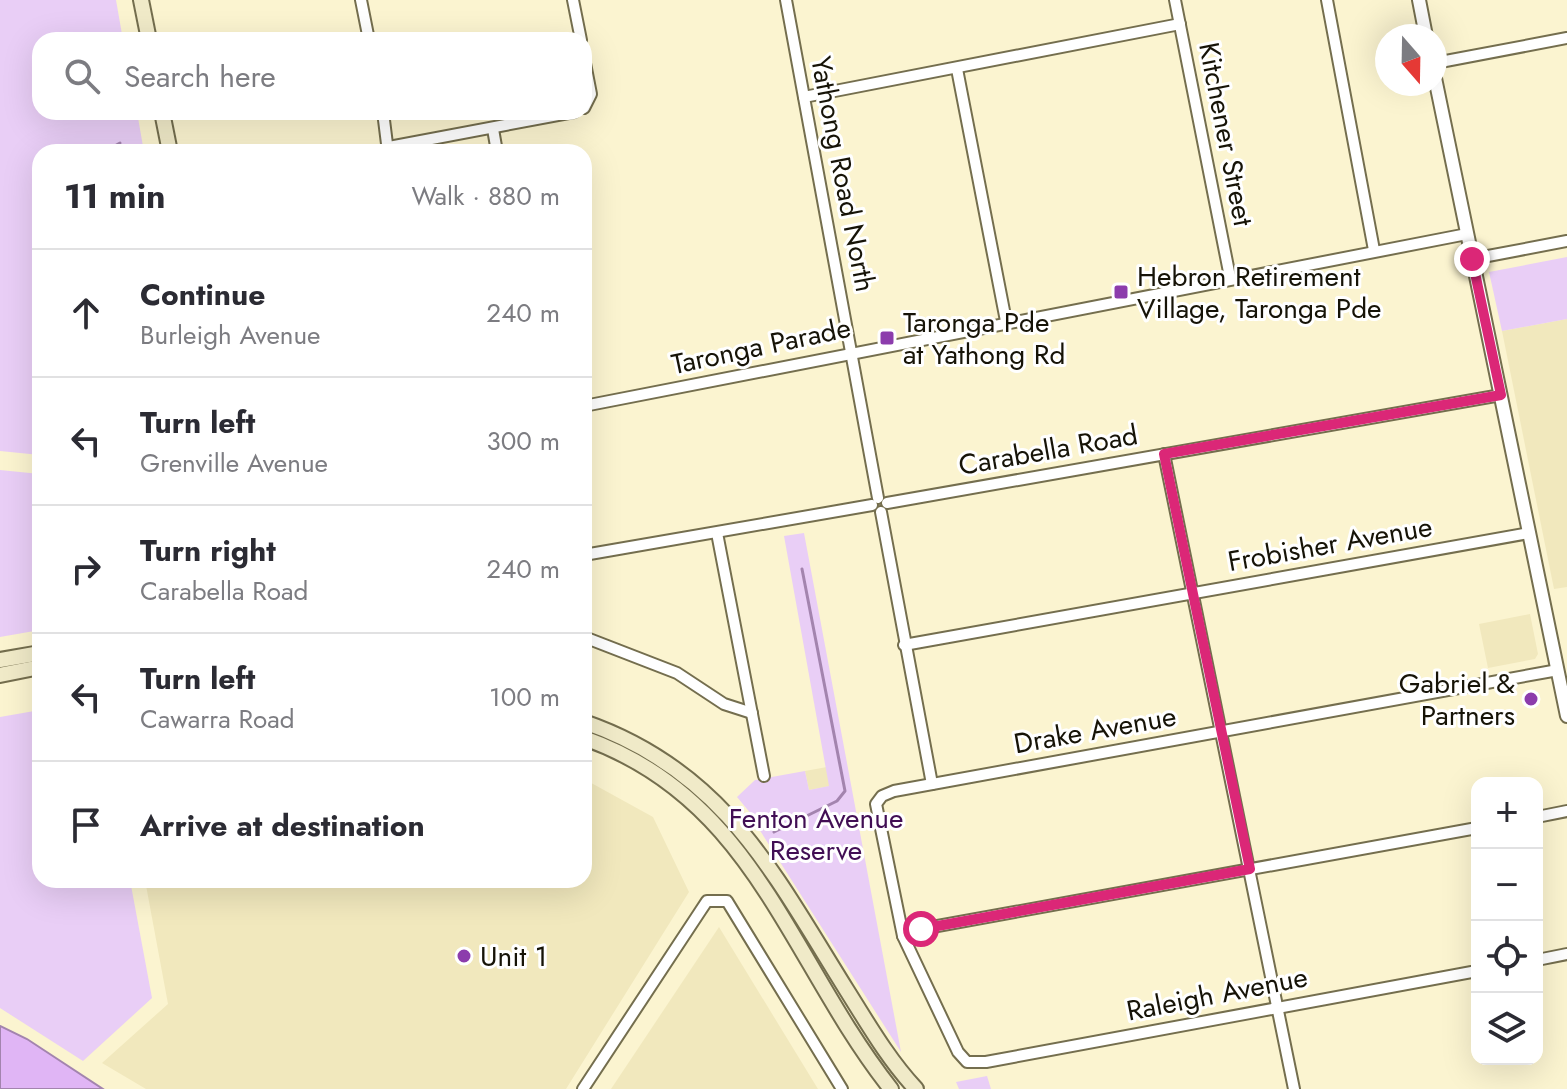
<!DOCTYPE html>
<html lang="en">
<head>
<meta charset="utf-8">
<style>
	body { margin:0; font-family:Jost,sans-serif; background:#f7f7f7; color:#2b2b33 }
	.controls { position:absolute; right:24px; bottom:24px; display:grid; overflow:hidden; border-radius:16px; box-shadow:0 8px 32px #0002 }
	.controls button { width:72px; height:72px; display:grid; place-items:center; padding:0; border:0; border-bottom:2px solid #e1e1e2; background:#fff; color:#2b2b33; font:40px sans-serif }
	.compass { position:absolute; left:1375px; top:24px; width:72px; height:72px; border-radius:50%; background:#fff; box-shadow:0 8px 32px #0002; rotate:160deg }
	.stop { position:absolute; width:24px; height:24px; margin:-18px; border:6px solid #db2777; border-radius:50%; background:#fff }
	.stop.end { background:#db2777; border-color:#fff; box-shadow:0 2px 8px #0008 }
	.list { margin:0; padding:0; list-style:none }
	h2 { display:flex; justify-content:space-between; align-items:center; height:104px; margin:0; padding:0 32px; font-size:34px }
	h2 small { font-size:26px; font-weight:400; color:#7c7c81 }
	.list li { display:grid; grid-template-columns:52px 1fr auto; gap:24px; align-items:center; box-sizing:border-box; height:128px; padding:0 32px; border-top:2px solid #e1e1e2 }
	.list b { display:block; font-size:30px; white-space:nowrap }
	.list p { margin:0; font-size:26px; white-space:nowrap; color:#7c7c81 }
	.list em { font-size:26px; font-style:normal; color:#7c7c81 }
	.icon { flex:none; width:44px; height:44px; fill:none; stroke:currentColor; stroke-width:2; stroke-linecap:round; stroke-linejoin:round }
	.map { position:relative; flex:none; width:1567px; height:1089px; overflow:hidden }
	.search { position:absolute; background:#fff; box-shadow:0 8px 32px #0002; left:32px; top:32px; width:560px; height:88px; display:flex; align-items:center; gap:20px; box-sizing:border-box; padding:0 28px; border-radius:24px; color:#7c7c81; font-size:30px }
	.panel { position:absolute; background:#fff; box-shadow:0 8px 32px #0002; left:32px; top:144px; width:560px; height:744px; border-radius:24px }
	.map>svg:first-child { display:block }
	.built { fill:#f1e8bd }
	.green { fill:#e9cef6 }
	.water { fill:#e0b5f5; stroke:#a384ae; stroke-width:2 }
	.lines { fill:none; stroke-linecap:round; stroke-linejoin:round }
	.stream { stroke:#a384ae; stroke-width:3 }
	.minor-casing { stroke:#746e4e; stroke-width:14 }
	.tertiary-casing { stroke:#746e4e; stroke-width:16 }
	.secondary-casing { stroke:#746e4e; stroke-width:18 }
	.minor { stroke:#fff; stroke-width:10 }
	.tertiary { stroke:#fff; stroke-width:12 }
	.secondary { stroke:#f0eac8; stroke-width:14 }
	.route { stroke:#db2777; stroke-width:10 }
	.poi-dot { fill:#8c3cac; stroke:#fff; stroke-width:3 }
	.labels { text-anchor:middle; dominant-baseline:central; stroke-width:6; stroke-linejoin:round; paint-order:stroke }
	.street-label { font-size:28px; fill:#161307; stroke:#fff }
	.poi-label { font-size:28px; fill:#161307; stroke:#fff; text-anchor:start }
	.park-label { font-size:28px; fill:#410e54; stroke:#fff }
</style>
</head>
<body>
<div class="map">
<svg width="1567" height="1089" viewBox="0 0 1567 1089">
	<rect width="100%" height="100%" fill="#fbf4d0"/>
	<g class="built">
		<polygon points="1567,319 1567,587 1554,589 1502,331"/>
		<polygon points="1530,614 1538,654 1535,659 1488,668 1479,624"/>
		<polygon points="827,767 830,786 809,790 805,771"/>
		<polygon points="584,779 653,817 689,892 566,1089 146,1089 102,1063 168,1004 145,880 584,880"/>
		<polygon points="719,927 818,1089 611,1089"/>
	</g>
	<g class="green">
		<polygon points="0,0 116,0 123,40 40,40 40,112 137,112 144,152 40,152 40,455 0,451"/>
		<polygon points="1567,257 1567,319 1502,331 1489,272"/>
		<polygon points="0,470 40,474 40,630 0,637"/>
		<polygon points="804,533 901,1052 759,829 762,827 737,797 755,780 805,771 809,790 829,786 784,536"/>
		<polygon points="40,710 40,880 130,880 152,998 83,1061 0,1008 0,717"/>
		<polygon points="987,1076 991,1089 959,1089 956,1082"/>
	</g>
	<polygon class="water" points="0,1026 27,1039 103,1089 0,1089"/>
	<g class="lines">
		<g class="stream">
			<polyline points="104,152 120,143"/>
			<polyline points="774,832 837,801 845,791 802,569"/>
		</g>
		<defs>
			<g id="minor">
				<polyline points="361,0 369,40"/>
				<polyline points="573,0 581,40"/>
				<polyline points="786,0 878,498"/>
				<polyline points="1175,0 1230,277"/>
				<polyline points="1327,0 1374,250"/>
				<polyline points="584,58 591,94 584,108"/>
				<polyline points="1435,63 1567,38"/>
				<polyline points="957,69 1006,321"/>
				<polyline points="804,97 1180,24"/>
				<polyline points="383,112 388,152"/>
				<polyline points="493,129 497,152"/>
				<polyline points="389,147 574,112"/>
				<polyline points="1472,259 1567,241"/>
				<polyline points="584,406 1467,234"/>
				<polyline points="1164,454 1294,1089"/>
				<polyline points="887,503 1501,395"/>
				<polyline points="881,512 932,784"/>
				<polyline points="717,533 764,776"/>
				<polyline points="584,555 872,505"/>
				<polyline points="584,637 677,673 724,704 752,713"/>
				<polyline points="904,645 1529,533"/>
				<polyline points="1537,817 1567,811"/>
				<polyline points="903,936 921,929 1477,828"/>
				<polyline points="1537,960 1567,954"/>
				<polyline points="1477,971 986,1062 967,1062 958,1052 903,936 876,804 882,796 894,791 1558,670"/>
				<polyline points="583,1089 701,910 707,901 727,901 842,1089"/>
			</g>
			<g id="tertiary">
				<polyline points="1419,0 1426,36"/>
				<polyline points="1435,78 1567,716"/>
			</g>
			<g id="secondary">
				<polyline points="141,0 149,40"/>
				<polyline points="162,112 170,152"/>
				<polyline points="0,660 40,653"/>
				<polyline points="0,675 40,667"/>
				<path d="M584 722C723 770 773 872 846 989 868 1024 888 1059 916 1089"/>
				<path d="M584 738C755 798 789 960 891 1089"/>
			</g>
		</defs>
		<use href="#minor" class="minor-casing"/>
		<use href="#tertiary" class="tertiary-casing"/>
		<use href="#secondary" class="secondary-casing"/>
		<use href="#minor" class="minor"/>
		<use href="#tertiary" class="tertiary"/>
		<use href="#secondary" class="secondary"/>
	</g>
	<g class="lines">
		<polyline class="route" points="921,929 1250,869 1164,454 1501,395 1472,259"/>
	</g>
	<g class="poi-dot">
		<rect x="1113" y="284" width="16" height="16" rx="4"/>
		<rect x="879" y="330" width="16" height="16" rx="4"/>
		<circle cx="1531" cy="699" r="8"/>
		<circle cx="464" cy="956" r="8"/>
	</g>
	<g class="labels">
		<g class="street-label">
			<text transform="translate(1226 134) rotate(79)">Kitchener Street</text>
			<text transform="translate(843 174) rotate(79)">Yathong Road North</text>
			<text transform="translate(761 346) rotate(-12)">Taronga Parade</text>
			<text transform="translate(1048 450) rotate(-10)">Carabella Road</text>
			<text transform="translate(1330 544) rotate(-10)">Frobisher Avenue</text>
			<text transform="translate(1095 730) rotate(-10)">Drake Avenue</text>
			<text transform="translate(1217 994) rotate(-11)">Raleigh Avenue</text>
		</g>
		<g class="poi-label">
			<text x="1137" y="276">Hebron Retirement<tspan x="1137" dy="32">Village, Taronga Pde</tspan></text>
			<text x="903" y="322">Taronga Pde<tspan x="903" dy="32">at Yathong Rd</tspan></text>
			<text x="1515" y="683" text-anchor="end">Gabriel &amp;<tspan x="1515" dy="32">Partners</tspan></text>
			<text x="480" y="956">Unit 1</text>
		</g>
		<g class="park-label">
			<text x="816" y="818">Fenton Avenue<tspan x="816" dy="32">Reserve</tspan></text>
		</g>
	</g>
</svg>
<div class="controls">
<button>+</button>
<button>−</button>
<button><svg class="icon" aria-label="locate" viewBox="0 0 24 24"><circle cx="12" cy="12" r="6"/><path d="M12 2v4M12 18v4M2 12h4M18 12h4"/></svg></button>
<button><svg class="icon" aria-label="layers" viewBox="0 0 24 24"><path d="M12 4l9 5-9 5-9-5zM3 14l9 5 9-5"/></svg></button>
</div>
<svg class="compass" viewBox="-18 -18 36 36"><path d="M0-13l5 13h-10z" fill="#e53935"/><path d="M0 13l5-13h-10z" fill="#7c7c81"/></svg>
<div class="stop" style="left:921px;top:929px"></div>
<div class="stop end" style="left:1472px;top:259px"></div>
<div class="search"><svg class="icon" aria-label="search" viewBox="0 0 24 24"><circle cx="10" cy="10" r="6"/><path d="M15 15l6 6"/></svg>Search here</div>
<section class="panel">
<h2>11 min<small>Walk · 880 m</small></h2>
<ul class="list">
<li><svg class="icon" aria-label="ahead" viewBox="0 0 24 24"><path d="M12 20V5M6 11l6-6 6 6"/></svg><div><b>Continue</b><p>Burleigh Avenue</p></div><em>240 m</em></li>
<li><svg class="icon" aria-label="left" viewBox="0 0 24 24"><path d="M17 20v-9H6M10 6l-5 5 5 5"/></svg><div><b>Turn left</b><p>Grenville Avenue</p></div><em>300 m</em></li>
<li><svg class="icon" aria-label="right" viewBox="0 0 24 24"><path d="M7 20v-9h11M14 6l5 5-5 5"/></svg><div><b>Turn right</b><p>Carabella Road</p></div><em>240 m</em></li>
<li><svg class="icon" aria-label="left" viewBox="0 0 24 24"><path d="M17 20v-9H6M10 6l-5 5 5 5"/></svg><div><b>Turn left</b><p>Cawarra Road</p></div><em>100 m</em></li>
<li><svg class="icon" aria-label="arrive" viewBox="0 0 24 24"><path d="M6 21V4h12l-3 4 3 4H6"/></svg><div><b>Arrive at destination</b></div></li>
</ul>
</section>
</div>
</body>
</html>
